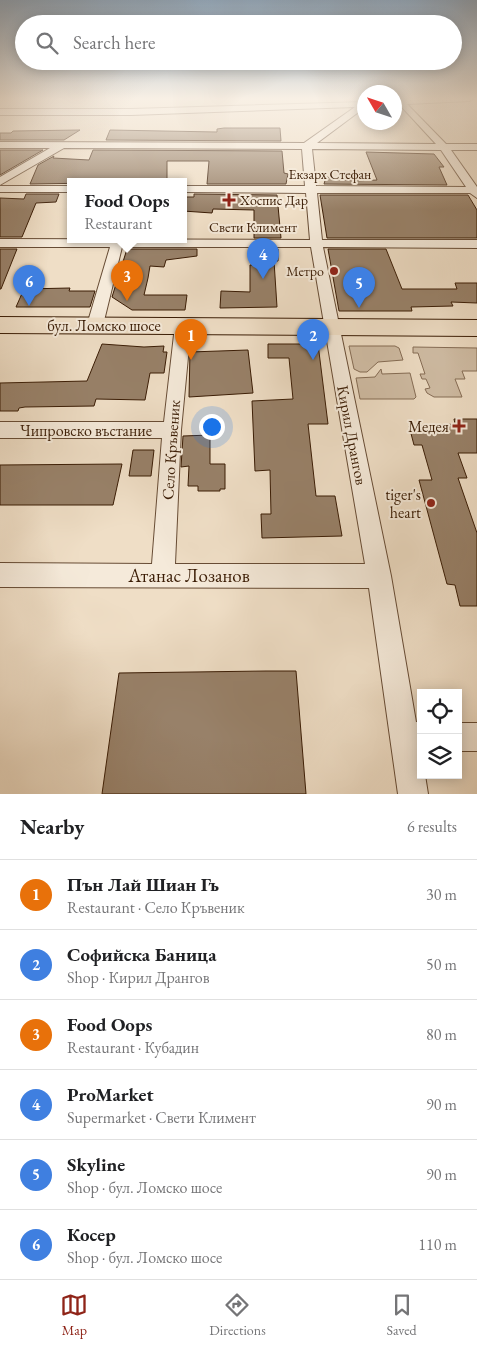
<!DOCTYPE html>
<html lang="en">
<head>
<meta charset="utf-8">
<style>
	body { margin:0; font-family:"EB Garamond",serif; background:#f2f2f2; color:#202124 }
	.controls { position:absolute; right:15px; bottom:15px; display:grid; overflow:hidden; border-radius:0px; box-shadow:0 2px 12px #0003 }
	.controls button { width:45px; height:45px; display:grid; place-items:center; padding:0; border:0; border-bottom:1px solid #e0e0e0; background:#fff; color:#202124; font:25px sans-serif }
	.compass { position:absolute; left:357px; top:85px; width:45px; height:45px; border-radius:50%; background:#fff; box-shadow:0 2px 12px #0003; rotate:309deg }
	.you { position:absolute; left:211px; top:426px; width:18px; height:18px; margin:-12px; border:4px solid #fff; border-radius:50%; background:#1a73e8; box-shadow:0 0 0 8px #1a73e833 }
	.badge { display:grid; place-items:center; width:32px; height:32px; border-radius:50%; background:#8f2418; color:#fff; font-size:16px; font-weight:700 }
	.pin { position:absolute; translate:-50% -41px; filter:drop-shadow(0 1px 2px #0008) }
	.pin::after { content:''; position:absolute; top:26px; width:18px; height:15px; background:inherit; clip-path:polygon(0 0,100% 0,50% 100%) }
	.popup { position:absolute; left:67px; top:178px; width:120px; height:65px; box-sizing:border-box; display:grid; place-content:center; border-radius:0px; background:#fff; filter:drop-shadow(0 1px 4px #0005); font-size:16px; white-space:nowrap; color:#757577 }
	.popup b { font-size:19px; color:#202124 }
	.popup::after { content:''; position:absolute; left:50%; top:100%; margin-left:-10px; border:10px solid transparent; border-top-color:#fff }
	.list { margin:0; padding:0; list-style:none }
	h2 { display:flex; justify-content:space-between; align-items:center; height:65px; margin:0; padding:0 20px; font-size:21px }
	h2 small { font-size:16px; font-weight:400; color:#757577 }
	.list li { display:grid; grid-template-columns:32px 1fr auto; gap:15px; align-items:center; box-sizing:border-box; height:70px; padding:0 20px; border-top:1px solid #e0e0e0 }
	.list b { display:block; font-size:19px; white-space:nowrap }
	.list p { margin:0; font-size:16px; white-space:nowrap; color:#757577 }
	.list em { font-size:16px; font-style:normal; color:#757577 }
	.icon { flex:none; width:28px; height:28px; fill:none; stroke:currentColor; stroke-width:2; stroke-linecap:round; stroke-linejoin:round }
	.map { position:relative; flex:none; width:477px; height:794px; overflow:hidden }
	.search { position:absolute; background:#fff; box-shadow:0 2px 12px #0003; left:15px; right:15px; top:15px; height:55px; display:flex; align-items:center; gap:12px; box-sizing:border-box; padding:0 18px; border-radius:28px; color:#757577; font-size:19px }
	.sheet { height:485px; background:#fff }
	nav { display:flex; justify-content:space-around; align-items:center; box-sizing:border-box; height:70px; border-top:1px solid #e0e0e0; background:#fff; font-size:14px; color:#757577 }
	nav a { display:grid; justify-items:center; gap:2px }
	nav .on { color:#8f2418 }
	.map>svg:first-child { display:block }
	.green { fill:#d0bda5; stroke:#856c55 }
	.building { fill:#988169; stroke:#3a1c05 }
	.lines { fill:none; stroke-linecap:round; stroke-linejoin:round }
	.minor-casing { stroke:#674c35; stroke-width:2 }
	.primary-casing { stroke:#3a1c05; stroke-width:2 }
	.minor { fill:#f5eada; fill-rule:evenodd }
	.primary { fill:#efdec6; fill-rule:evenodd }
	.poi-dot { fill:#8f2418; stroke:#f5eada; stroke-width:2 }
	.labels { text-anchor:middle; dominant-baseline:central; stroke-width:4; stroke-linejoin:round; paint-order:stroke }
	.far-street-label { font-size:14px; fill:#3a1c05; stroke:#f5eada }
	.far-poi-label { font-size:14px; fill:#3a1c05; stroke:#f5eada; text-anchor:start }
	.street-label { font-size:16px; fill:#3a1c05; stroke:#f5eada }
	.poi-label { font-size:16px; fill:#3a1c05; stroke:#f5eada; text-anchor:end }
	.near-street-label { font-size:19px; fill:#3a1c05; stroke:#f5eada }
</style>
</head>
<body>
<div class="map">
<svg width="477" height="794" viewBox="0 0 477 794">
	<rect width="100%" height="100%" fill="#efdec6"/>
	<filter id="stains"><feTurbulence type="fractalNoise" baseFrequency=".004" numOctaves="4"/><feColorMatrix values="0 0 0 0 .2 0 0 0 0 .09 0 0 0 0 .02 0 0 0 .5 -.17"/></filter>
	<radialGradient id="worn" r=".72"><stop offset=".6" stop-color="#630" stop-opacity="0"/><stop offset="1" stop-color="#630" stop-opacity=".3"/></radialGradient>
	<g class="green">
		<polygon points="349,346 395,346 399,348 403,360 378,362 367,372 360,372 354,369"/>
		<polygon points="413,347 477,348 477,371 462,371 465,379 455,379 462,397 434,397 427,393 425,389 430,388 426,379 422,379 420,374 425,374 418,353 413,353"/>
		<polygon points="381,369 382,374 410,373 416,397 414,399 360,399 356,378 375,377"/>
	</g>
	<g class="building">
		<polygon points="224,128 280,128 281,141 106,140 110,130 217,132 217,129"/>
		<polygon points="80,130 64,140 0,140 0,133 11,133 13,131"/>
		<polygon points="0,150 43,150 0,175"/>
		<polygon points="93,150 282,151 284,173 288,174 286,184 207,184 209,161 167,161 167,182 30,184 38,165 54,156 53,158 89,160"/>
		<polygon points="366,152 434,154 444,167 439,167 447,185 324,184 326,177 353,181 377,180"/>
		<polygon points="26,194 59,194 56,202 36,203 22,237 0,237 0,198 24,199"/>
		<polygon points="194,194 277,195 281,238 254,238 254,210 213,209 212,213 183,211 183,197 194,197"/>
		<polygon points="320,195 468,195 477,210 477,238 327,238"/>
		<polygon points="0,249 17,249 1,289 0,289"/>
		<polygon points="127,249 197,249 197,256 166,260 164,267 150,266 148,278 144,295 187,295 185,310 132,310 112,297"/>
		<polygon points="256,249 278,249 278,261 274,261 277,307 220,308 221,291 250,292 250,265 254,265"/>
		<polygon points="328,249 386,249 402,289 457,289 455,283 477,283 477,303 451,302 453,306 411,307 412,311 339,311"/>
		<polygon points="70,288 69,291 95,291 90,307 16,307 24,289"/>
		<polygon points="102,344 144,347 164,346 163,352 167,352 164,373 150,373 145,400 96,399 94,406 25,407 19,408 18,411 0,411 0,383 87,381"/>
		<polygon points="268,344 318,344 328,424 308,424 316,496 335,496 342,536 262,538 261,514 271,514 270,470 255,471 252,401 293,399 289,358 268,358"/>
		<polygon points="248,350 253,393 189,397 190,352"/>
		<polygon points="454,419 477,419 477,453 458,453 467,478 458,478 477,533 477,606 460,606 455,585 447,584 419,480 432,480 422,445 414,445 409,426 455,424"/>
		<polygon points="210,435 210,464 225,464 225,489 220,489 220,491 198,491 198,486 188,486 189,466 181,467 183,436"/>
		<polygon points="133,450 154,450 151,476 129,476"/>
		<polygon points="122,464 113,505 0,505 0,465"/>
		<polygon points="266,671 296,671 306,794 102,794 119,673"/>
	</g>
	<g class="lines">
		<defs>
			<g id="minor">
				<path d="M394 99H473L469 101 407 104 446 144H477V150H451L477 187V198L470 193H317L322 240H477V248L323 247 391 576 416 722H421V775H425L428 794H398L369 588 0 587V563L152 564 162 438H0V422H164L175 326 178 322H188L191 326 181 430 175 564H365L311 247H122L103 325 100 329H90L87 325 110 247H0V239L310 240 306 193 183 192V186H305L302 149 64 148 0 185V177L50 148H0V142L304 143 355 107 131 115H0V109H131L364 102V108L317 143 436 144 399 104H394ZM312 149 441 150 466 187 316 186Z"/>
				<rect x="0" y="186" width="71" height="6"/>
				<rect x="458" y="723" width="19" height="28"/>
			</g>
			<polygon id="primary" points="0,317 477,320 477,336 0,333"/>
		</defs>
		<use href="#minor" class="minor-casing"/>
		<use href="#primary" class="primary-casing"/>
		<use href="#minor" class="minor"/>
		<use href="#primary" class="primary"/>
	</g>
	<linearGradient id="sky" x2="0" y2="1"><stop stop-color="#92aac0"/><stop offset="0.47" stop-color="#f8f0e5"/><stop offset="1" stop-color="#f8f0e5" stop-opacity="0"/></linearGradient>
	<rect width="477" height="210" fill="url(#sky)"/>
	<g class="poi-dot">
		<path d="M226.5 192.5h5v5h5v5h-5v5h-5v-5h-5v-5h5z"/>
		<circle cx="334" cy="271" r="5"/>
		<path d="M456.5 418.5h5v5h5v5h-5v5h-5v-5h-5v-5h5z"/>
		<circle cx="431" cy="503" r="5"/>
	</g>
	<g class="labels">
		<g class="far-street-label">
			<text x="330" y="174">Екзарх Стефан</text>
			<text x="253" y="227">Свети Климент</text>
		</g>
		<g class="far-poi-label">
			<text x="240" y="200">Хоспис Дар</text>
			<text x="324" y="271" text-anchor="end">Метро</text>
		</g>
		<g class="street-label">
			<text x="104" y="325">бул. Ломско шосе</text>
			<text x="86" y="430">Чипровско въстание</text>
			<text transform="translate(352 435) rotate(79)">Кирил Дрангов</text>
			<text transform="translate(171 450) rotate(-86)">Село Кръвеник</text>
		</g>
		<g class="poi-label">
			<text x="449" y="426">Медея</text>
			<text x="421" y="494">tiger's<tspan x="421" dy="18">heart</tspan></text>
		</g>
		<g class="near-street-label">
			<text x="189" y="575">Атанас Лозанов</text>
		</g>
	</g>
	<rect width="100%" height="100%" filter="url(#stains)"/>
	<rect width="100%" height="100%" fill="url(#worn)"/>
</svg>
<div class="controls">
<button><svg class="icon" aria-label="locate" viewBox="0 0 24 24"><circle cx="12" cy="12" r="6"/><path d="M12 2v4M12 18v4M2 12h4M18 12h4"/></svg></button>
<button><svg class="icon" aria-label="layers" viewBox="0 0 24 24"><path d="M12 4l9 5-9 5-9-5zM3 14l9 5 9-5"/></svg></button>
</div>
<svg class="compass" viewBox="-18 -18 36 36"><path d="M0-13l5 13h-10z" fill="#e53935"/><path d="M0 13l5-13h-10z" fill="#757577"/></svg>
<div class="you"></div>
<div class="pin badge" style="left:191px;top:360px;background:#e8710a">1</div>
<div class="pin badge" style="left:313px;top:360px;background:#3f7fe0">2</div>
<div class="pin badge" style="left:127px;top:301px;background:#e8710a">3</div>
<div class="popup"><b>Food Oops</b>Restaurant</div>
<div class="pin badge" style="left:263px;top:279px;background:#3f7fe0">4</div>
<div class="pin badge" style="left:359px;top:308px;background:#3f7fe0">5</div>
<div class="pin badge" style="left:29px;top:306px;background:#3f7fe0">6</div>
<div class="search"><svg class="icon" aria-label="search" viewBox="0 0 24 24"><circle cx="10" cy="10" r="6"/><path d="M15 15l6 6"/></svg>Search here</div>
</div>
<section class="sheet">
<h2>Nearby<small>6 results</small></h2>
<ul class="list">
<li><span class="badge" style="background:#e8710a">1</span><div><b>Пън Лай Шиан Гъ</b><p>Restaurant · Село Кръвеник</p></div><em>30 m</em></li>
<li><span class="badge" style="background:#3f7fe0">2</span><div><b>Софийска Баница</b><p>Shop · Кирил Дрангов</p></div><em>50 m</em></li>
<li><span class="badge" style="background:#e8710a">3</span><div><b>Food Oops</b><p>Restaurant · Кубадин</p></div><em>80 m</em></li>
<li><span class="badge" style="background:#3f7fe0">4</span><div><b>ProMarket</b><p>Supermarket · Свети Климент</p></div><em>90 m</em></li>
<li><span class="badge" style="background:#3f7fe0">5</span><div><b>Skyline</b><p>Shop · бул. Ломско шосе</p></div><em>90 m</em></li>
<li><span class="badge" style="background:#3f7fe0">6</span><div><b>Косер</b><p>Shop · бул. Ломско шосе</p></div><em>110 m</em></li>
</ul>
</section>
<nav>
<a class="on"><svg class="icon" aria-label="map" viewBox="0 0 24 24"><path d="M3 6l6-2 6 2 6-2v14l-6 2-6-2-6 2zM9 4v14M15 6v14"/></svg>Map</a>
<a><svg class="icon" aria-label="directions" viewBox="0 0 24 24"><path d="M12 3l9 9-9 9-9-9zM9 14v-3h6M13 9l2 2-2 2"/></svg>Directions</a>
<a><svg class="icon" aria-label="saved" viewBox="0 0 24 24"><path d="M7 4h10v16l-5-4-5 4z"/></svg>Saved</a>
</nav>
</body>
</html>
